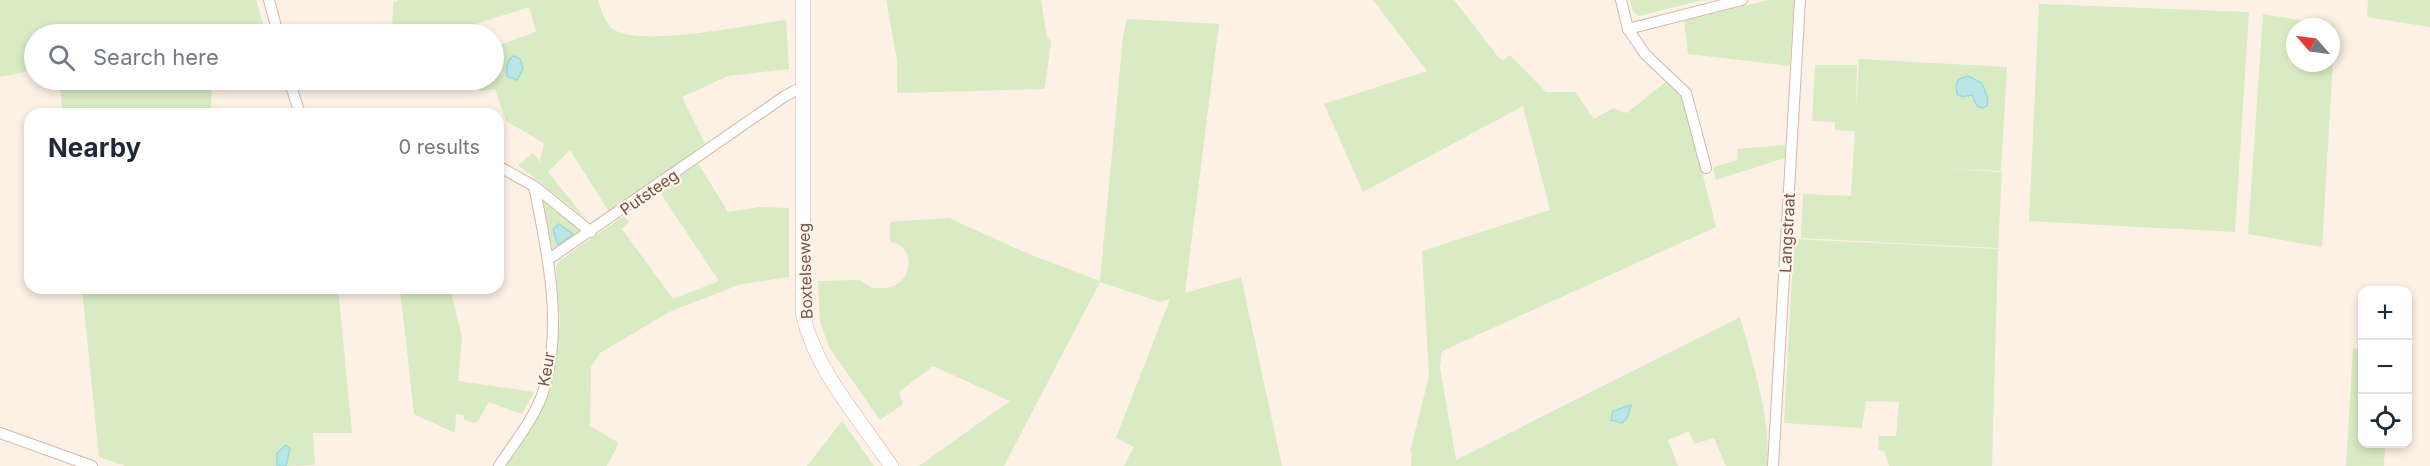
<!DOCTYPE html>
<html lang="en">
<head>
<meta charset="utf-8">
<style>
	body { margin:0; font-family:Inter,sans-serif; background:#f2f2f3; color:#1f2937 }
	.controls { position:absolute; right:18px; bottom:18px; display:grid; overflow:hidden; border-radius:12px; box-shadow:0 3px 9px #0003 }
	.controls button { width:54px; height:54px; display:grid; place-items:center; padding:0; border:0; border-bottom:2px solid #e0e1e3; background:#fff; color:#1f2937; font:30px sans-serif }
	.compass { position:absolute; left:2286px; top:18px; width:54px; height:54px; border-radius:50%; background:#fff; box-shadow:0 3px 9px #0003; rotate:298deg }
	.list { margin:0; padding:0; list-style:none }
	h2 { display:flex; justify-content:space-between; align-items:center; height:78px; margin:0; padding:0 24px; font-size:26px }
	h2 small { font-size:20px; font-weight:400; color:#747a83 }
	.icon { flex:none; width:33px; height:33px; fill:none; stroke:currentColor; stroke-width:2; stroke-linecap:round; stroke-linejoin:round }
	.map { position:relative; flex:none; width:2430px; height:466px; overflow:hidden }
	.search { position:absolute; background:#fff; box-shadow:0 3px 9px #0003; left:24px; top:24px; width:480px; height:66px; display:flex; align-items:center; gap:15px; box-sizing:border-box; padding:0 21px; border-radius:33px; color:#747a83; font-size:22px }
	.panel { position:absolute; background:#fff; box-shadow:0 3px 9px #0003; left:24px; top:108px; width:480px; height:186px; border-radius:18px }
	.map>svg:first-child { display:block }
	.green { fill:#d8ebc3; fill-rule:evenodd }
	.water { fill:#b9e6e7; stroke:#9fd8d9; stroke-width:1.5 }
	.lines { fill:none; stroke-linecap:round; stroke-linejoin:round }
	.street-casing { stroke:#d1b9ad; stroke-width:12 }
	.secondary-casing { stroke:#d4b8ab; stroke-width:15 }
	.street { stroke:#fff; stroke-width:10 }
	.secondary { stroke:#fff; stroke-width:14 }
	.labels { text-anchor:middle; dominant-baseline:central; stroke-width:4.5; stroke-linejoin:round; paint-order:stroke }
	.street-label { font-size:16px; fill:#765349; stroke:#fff5ec }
</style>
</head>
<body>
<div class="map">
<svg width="2430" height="466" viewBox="0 0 2430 466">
	<rect width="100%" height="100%" fill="#fdf0e5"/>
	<g class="green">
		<polygon points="0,0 256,0 266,34 34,34 34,70 0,77"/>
		<path d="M399 0H598C602 10 605 26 616 31 648 46 747 25 786 20L789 69 728 76 682 97 705 143 610 213 570 150 548 172 586 219 518 165 533 153 540 162 544 143 506 121 495 89 480 91 476 80H494V47L536 32 529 7 450 32V34H392L393 3Z"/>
		<polygon points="886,0 1041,0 1047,37 1051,41 1045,87 1044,89 897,93 897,60"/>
		<path d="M1373 0H1454L1499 58 1504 60 1510 55 1546 92H1575L1594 119 1613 108 1627 113 1668 80 1684 101 1716 227 1442 351 1440 367 1456 460 1740 317C1752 361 1772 421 1767 466H1726L1714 438 1694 444 1689 431 1668 440 1678 466H1411L1412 453 1410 452 1429 376 1422 251 1550 210 1523 106 1363 192 1324 104 1427 71Z"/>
		<polygon points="1630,0 1703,0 1639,16 1633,11"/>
		<polygon points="1768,0 1794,0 1790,66 1688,54 1684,21"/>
		<polygon points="2368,0 2430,0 2430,27 2367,17"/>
		<polygon points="2039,4 2249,12 2235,232 2029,221"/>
		<path d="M2263 14 2335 26 2322 247 2248 234ZM2295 27H2331V63H2295Z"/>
		<path d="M1127 19 1219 24 1185 293 1241 277 1282 466H1124L1134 447 1116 438 1170 299 1160 302 1100 282 1004 466H919L1010 401 933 366 899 392 903 404 880 420 829 347 820 322 818 281 860 280 872 288C880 288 889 289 896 285 914 274 913 244 890 242V222L949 218 1024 252 1100 281 1123 37Z"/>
		<polygon points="1859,59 2007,67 2001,171 1937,168 2002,172 1998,248 1801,238 1803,194 1851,196 1855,131 1835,130 1835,122 1812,121 1815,65 1857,65 1856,112"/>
		<polygon points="59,80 212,80 211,114 63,114"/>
		<polygon points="420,80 466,80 469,88 461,89"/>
		<polygon points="1785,145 1785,158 1716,180 1713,167 1738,160 1737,149"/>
		<polygon points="698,163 728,212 759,207 789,208 789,277 741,284 669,312 600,353 591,367 590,426 619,443 607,466 505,466 551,387 560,323 556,267 559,261 624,216 629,222 622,229 673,299 719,281 659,191"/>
		<polygon points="536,191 583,230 554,252"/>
		<polygon points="1794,239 1998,249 1992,466 1889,466 1885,452 1878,449 1879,436 1896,436 1899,402 1866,401 1862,428 1784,423"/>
		<polygon points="82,288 338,288 352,433 313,433 315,465 286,466 289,449 276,458 277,466 126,466 99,457"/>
		<polygon points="400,288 450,288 462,338 458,381 534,392 522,414 489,402 478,421 474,423 464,420 464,415 456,414 455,433 414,414"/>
		<polygon points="2353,348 2362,350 2362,444 2385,444 2384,466 2346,466"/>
		<polygon points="842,421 874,466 807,466"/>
	</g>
	<g class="water">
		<path d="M514 56 520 59 523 69 517 80 507 76C506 69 506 60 514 56Z"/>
		<polygon points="1968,76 1982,83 1988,98 1987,106 1982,108 1977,106 1972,95 1962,97 1957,94 1956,85 1959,79"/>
		<polygon points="559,224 573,234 558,245 553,229"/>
		<polygon points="1631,405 1627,418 1622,423 1611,420 1613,411"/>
		<polygon points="286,445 290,449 286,466 277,466 277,453"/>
	</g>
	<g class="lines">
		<defs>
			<g id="street">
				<polyline points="269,0 278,34"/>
				<polyline points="1621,0 1628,29 1645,54 1686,93 1706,168"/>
				<polyline points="1628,29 1742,0"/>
				<polyline points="289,80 300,114"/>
				<polyline points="498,166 534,186 591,232"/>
				<polyline points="549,259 785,96 802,87"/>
				<polyline points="0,433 92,466"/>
				<path d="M499 466C515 441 537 416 545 386 563 322 547 250 534 186"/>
				<polyline points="1773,466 1800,0"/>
			</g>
			<path id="secondary" d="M803 0V315C817 374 859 417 891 466"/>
		</defs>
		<use href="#street" class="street-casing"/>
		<use href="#secondary" class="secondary-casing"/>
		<use href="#street" class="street"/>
		<use href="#secondary" class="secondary"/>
	</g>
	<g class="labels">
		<g class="street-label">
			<text transform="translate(649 192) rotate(-35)">Putsteeg</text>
			<text transform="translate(1787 233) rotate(-87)">Langstraat</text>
			<text transform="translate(805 271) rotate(-92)">Boxtelseweg</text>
			<text transform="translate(546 369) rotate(-80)">Keur</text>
		</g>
	</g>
</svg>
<div class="controls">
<button>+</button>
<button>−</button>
<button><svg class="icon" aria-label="locate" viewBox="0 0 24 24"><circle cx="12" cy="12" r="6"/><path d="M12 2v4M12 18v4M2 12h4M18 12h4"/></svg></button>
</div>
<svg class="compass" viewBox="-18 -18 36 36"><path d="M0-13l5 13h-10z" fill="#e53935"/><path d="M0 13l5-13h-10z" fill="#747a83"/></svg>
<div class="search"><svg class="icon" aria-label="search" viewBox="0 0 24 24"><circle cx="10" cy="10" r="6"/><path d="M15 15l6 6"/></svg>Search here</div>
<section class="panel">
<h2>Nearby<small>0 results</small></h2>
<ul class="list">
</ul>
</section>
</div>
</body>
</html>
